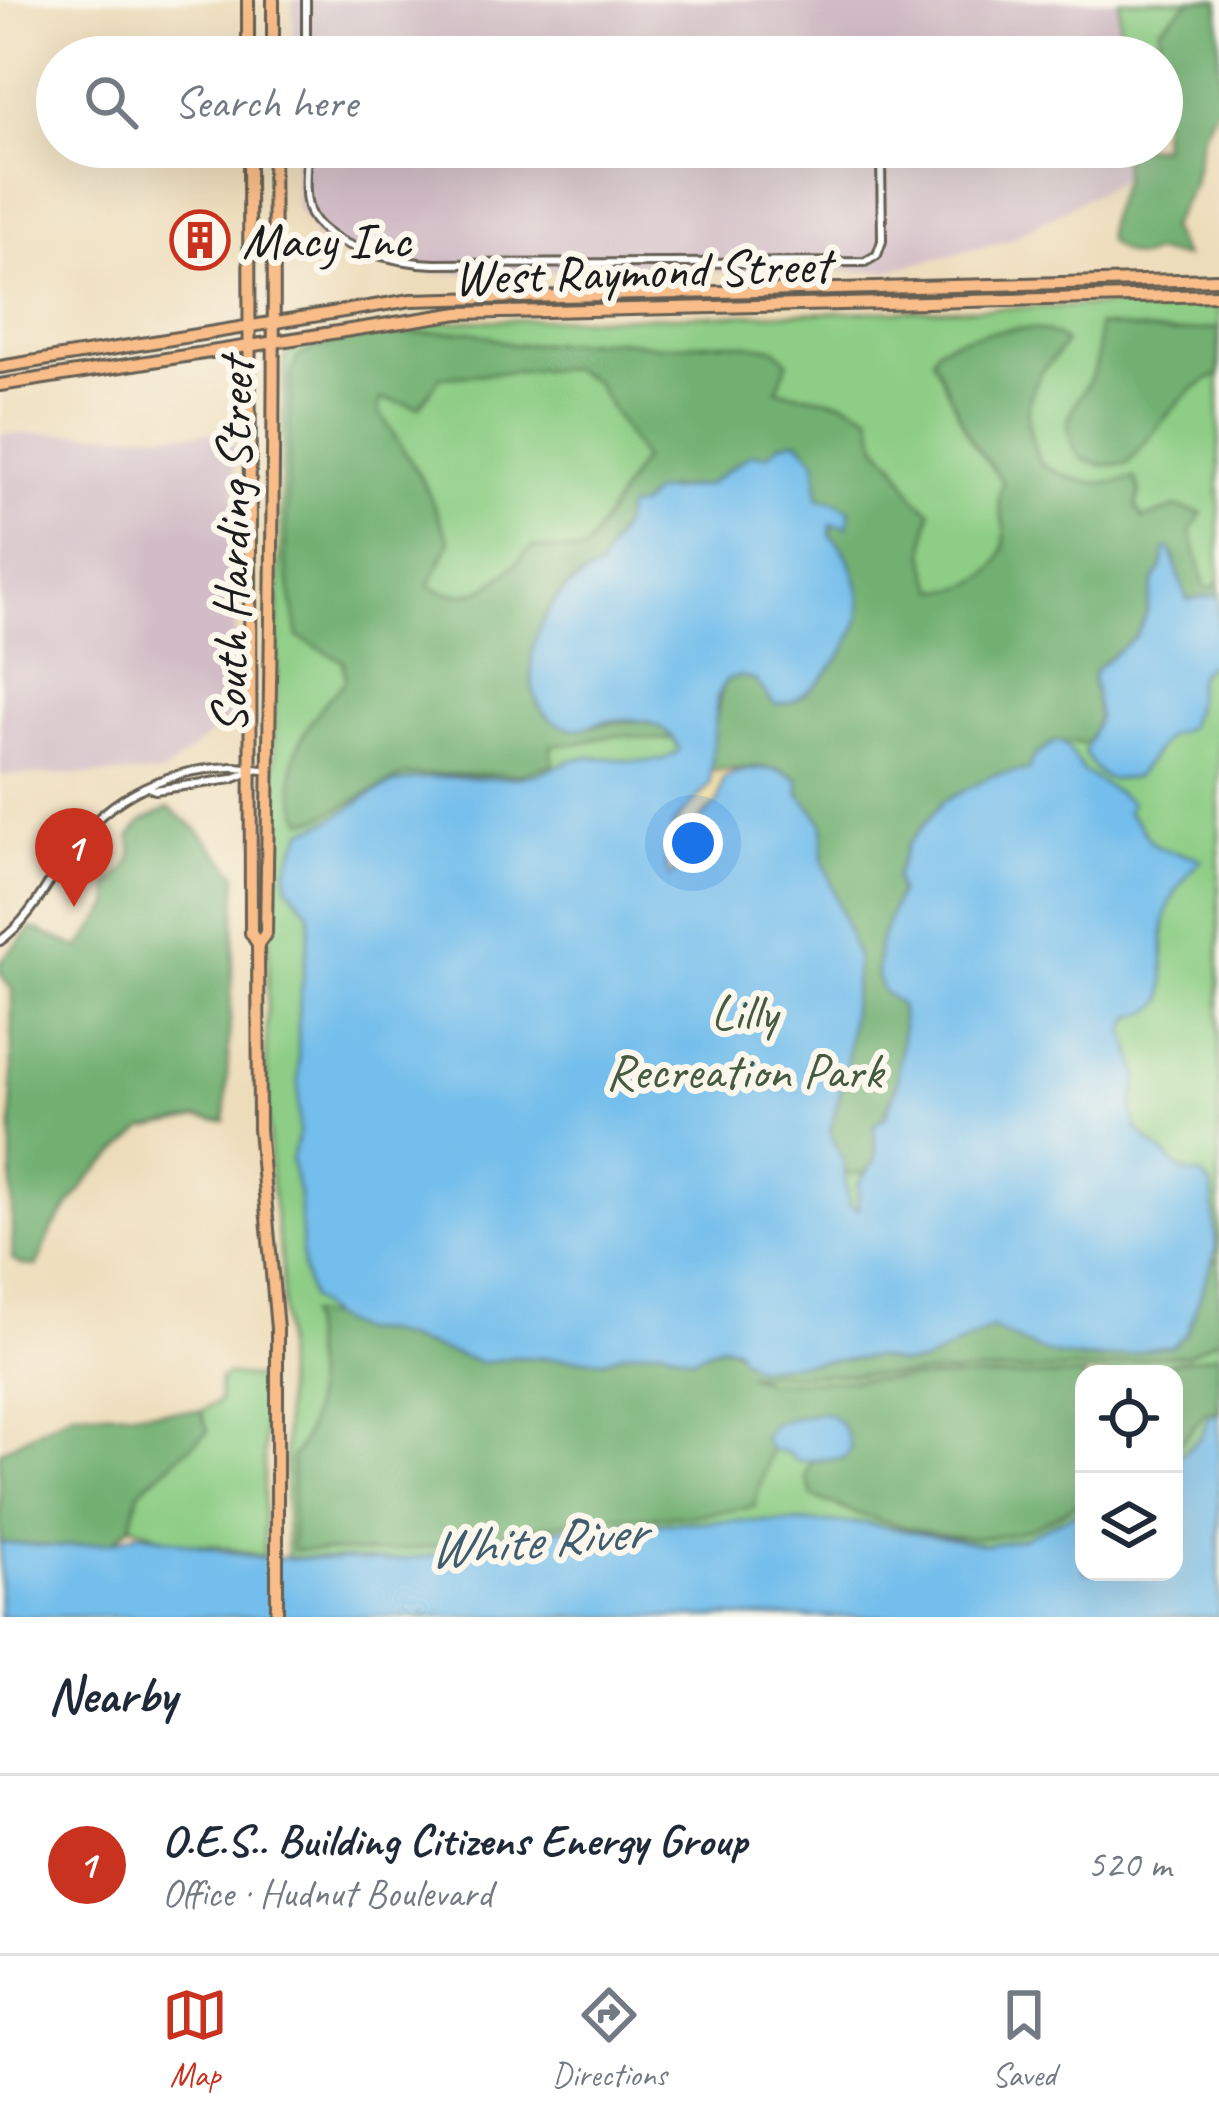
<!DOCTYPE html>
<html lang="en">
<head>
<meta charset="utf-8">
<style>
	body { margin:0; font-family:Caveat,sans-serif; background:#f2f2f3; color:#1f2937 }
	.controls { position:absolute; right:36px; bottom:36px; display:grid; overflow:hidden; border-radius:24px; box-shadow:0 12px 48px #0002 }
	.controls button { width:108px; height:108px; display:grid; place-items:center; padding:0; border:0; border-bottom:3px solid #e0e1e3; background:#fff; color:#1f2937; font:60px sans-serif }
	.you { position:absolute; left:693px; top:843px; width:42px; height:42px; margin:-30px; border:9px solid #fff; border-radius:50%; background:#1a73e8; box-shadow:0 0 0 18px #1a73e833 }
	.badge { display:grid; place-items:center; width:78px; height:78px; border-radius:50%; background:#c8321e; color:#fff; font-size:39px; font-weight:700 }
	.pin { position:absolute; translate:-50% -99px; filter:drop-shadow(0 3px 6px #0008) }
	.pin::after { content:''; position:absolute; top:63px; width:42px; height:36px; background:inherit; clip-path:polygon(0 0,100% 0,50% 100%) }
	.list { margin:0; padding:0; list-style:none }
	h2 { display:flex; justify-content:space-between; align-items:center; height:156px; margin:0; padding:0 48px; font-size:51px }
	h2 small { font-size:39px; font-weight:400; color:#747a83 }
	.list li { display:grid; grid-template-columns:78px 1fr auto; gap:36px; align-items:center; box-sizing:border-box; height:180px; padding:0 48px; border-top:3px solid #e0e1e3 }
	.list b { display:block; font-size:45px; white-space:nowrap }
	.list p { margin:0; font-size:39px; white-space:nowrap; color:#747a83 }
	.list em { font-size:39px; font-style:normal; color:#747a83 }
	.icon { flex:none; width:66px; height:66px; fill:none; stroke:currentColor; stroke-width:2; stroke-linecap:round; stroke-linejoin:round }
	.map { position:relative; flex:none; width:1219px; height:1617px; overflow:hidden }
	.search { position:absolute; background:#fff; box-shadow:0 12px 48px #0002; left:36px; right:36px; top:36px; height:132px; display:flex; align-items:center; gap:30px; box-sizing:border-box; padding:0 42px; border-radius:66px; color:#747a83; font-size:45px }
	.sheet { height:336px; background:#fff }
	nav { display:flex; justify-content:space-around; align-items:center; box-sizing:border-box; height:168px; border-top:3px solid #e0e1e3; background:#fff; font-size:33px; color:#747a83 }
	nav a { display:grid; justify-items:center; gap:6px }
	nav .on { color:#c8321e }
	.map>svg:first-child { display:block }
	.industrial { fill:#d2bdc6 }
	.green { fill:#8dcd85; stroke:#547450; stroke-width:3 }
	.forest { fill:#72b072; stroke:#476647; stroke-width:3; fill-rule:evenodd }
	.sand { fill:#eeda9e; stroke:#857b5d; stroke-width:3 }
	.water { fill:#73beec; stroke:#486d84; stroke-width:3 }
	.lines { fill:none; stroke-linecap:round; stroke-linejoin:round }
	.minor-casing { stroke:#655f53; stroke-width:12 }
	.primary-casing { stroke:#655f53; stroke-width:16 }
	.minor { stroke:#fff; stroke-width:6 }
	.primary { stroke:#f8bd89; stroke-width:10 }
	.labels { text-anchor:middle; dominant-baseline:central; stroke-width:12; stroke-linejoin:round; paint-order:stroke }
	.poi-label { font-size:51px; fill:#1c1c1c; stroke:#fbf7ec; text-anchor:start }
	.street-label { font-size:51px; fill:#1c1c1c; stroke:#fbf7ec }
	.park-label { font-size:51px; fill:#445a41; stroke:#fbf7ec }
	.water-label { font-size:54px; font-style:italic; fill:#3f5d6f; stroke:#fbf7ec }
</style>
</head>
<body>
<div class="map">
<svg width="1219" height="1617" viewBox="0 0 1219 1617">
	<rect width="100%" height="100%" fill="#fbf7ec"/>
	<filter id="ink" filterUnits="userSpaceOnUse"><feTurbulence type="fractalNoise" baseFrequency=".00833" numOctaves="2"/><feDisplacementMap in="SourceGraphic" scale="24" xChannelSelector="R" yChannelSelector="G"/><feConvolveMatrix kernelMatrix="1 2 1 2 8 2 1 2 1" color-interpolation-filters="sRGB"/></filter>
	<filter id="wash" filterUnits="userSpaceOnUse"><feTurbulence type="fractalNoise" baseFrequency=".004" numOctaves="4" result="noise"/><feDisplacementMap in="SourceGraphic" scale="48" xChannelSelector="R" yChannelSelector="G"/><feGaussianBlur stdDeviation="2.7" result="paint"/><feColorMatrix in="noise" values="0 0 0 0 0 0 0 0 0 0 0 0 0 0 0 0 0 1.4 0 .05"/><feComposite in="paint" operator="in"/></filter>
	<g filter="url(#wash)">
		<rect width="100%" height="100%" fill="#eddcb9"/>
		<g class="industrial">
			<polygon points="293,0 1119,0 1120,57 294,57"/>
			<polygon points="296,147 1121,147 1121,179 1007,241 886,271 420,273 321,244 297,208"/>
			<polygon points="234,433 235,714 162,774 0,775 0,434"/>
		</g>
		<g class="green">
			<polygon points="1119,0 1191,0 1160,27 1160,57 1120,57"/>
			<polygon points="1219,303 1219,1413 1208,1417 1203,1436 1174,1460 1174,1374 1084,1374 1084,1509 1021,1539 986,1545 863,1523 744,1521 575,1525 472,1550 390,1561 287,1557 282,1269 270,1172 266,1051 285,357 297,346 423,324 473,321"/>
			<polygon points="226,1375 260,1378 264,1384 264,1557 220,1546 173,1542 131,1525 139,1491 208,1431 201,1411 219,1401 220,1379"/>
		</g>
		<g class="forest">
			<path d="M1191 0H1219V102L1202 134 1193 184 1169 228 1184 257 1153 252C1137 263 1119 253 1107 240V223L1123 178V147H1162L1160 27Z"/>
			<path d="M1098 325 1172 333 1219 328V375C1176 391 1157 434 1127 464L1101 465 1081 459C1049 412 1087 402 1096 363 1099 352 1098 337 1098 325Z"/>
			<path d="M470 331 514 345 619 340 658 346 728 342 774 348 788 361 777 390 845 402 871 415 877 445 895 463 915 498 931 511C924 541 921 563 937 590 973 591 1010 570 1004 528 1001 510 995 500 1003 482L971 441 933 358 938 347C968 334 1039 317 1065 342 1059 355 1049 361 1042 372 1020 406 1027 428 1040 463 1071 482 1099 488 1135 478L1140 492 1136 506 1143 519 1176 507 1202 513 1191 531 1205 587 1212 589 1219 581V595L1187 600 1181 590 1174 555 1154 581 1146 616 1136 636 1096 669 1093 678 1098 717 1090 743 1055 742 1029 770 943 802 908 844 895 877 899 892 879 945 877 977 883 991 900 1005 903 1027 897 1084 874 1141 876 1160 865 1173 845 1174 830 1131 846 1070 857 958 823 860V823L798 792V778L781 770 759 767 710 771C711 749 717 699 726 680L740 676 755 680 774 704C806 710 856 644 859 614 863 584 846 558 830 535L838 503 818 498C818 476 816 454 797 440L780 444 768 455 751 454 707 485 666 489 640 506 627 508C625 533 606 546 600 568 590 574 574 579 566 587 535 619 527 664 538 705L570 728C606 728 644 707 675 738 651 743 635 734 613 736 592 739 574 746 551 745L553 764 520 774 405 775 320 818 304 821C274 767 307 718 346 680L343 661 298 637 285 559 291 376 297 357C347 330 415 334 470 331ZM570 368 595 382 642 459 584 552 532 547C500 579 476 609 429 586L450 542 423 481 379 411 381 399 420 407 440 377Z"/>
			<path d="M169 808 196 828 237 874 225 1121 198 1118 144 1129 91 1176 53 1228 37 1266 22 1265 12 1259V990L0 973V962L32 928 80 948 111 904 109 885C128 869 136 861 130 836L142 821Z"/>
			<path d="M1213 1259 1219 1261V1338L1187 1355 1152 1357 1108 1368 903 1375 746 1374 766 1382 1084 1375V1499C1061 1514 1034 1530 1007 1535 951 1546 863 1518 812 1496L806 1475 812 1461 844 1458 847 1434C822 1398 810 1419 774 1423L763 1438 771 1450 754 1507 691 1516 588 1517 467 1543 374 1553 292 1550V1457C324 1419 310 1361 308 1314L330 1317 358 1331 384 1332 483 1363 514 1357 605 1360 627 1352 663 1348 692 1358C725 1343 729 1340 756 1367L875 1357 900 1364 923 1363 992 1328C1035 1349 1074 1368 1123 1355 1141 1351 1153 1347 1171 1347L1187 1333Z"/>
			<polygon points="1219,1354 1219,1410 1206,1412 1174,1450 1174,1374 1113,1374"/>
			<polygon points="201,1411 208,1431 139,1491 131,1525 113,1542 61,1547 0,1543 0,1451 72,1412"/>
		</g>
		<path class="sand" d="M710 771H739L723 779 718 802 702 816 670 879C654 839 685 812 710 785Z"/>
		<g class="water">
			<path d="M797 440 816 460 818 498 838 503 850 511 848 527 831 524 830 535C850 551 862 587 860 613 857 643 806 710 774 704L755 680 740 676 726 680 717 698 710 785 673 824 665 865 670 877 676 872 681 846 690 832 718 802 723 779C750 765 772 765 799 779V793L823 823V860L857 958 846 1070 830 1131 843 1161 849 1205 858 1209V1184L876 1160 874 1125 886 1115 897 1084 903 1027 900 1005 883 991 877 977 879 945 899 892 895 877 908 844 943 802 994 775 1029 770 1033 758 1055 741 1065 744 1084 772 1131 802 1127 813C1141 821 1142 834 1153 843 1168 856 1187 850 1201 860 1149 914 1168 935 1164 1001L1152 1011 1133 1017 1125 1030 1139 1075 1133 1109 1136 1129 1184 1172 1203 1176 1212 1187 1216 1250 1187 1333 1171 1347C1147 1347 1134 1355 1114 1357 1056 1361 1042 1353 992 1328L923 1363 900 1364 875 1357 755 1367 741 1358 736 1347 720 1345 692 1358 663 1348 627 1352 605 1360 514 1357 483 1363 384 1332 358 1331 330 1317 310 1298 303 1269 299 1196 291 1159 299 1134 298 1014 310 926 309 912 287 884V866L304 830C341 822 369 787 405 781 444 773 487 782 527 776 546 774 562 761 580 758 612 753 656 773 679 750 669 721 635 716 607 721 594 723 586 731 571 728 525 719 525 659 541 625 557 593 570 584 600 568 606 546 625 533 626 508L640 506 654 492 707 485 751 454 768 455 780 444Z"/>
			<path d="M1170 549 1187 600 1219 595V660C1187 675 1201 682 1194 709 1192 715 1189 721 1188 728L1167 736 1136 777C1107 783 1098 779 1085 752L1098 717 1093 678 1096 669 1136 636 1146 616 1154 581 1162 568 1165 550Z"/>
			<path d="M822 1412C840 1417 847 1432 851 1449L844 1458 797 1461 786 1452 771 1450 763 1438 774 1423Z"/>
			<polygon points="1219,1413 1219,1617 0,1617 0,1543 61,1547 113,1542 139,1533 254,1557 390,1561 472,1550 575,1525 744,1521 863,1523 986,1545 1021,1539 1084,1509 1084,1572 1174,1572 1174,1460 1202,1436 1208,1417"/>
		</g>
	</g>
	<g filter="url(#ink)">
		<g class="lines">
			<defs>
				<g id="minor">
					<polyline points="306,0 306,57"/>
					<path d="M307 147C307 167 302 196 311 215 329 248 400 263 435 264L865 262 877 255 882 241 881 156"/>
					<polyline points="852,147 856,159 868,164 879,160 883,147"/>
					<polyline points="148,787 155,790 232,779 249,772"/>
					<path d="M0 941C28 921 44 890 62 862 100 801 159 770 230 767 243 766 255 770 267 770"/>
				</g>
				<g id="primary">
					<polyline points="248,0 248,57"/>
					<polyline points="273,0 273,57"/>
					<polyline points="249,147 251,933 258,944 259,1129 277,1329 277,1617"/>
					<polyline points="0,367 411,300 1219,279"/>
					<polyline points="0,385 459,313 1219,295"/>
					<path d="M258 944 266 933C270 670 276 409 273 147"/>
				</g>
			</defs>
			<use href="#minor" class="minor-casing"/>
			<use href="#primary" class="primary-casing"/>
			<use href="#minor" class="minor"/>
			<use href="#primary" class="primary"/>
		</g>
	</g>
	<defs>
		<symbol id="building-ring" viewBox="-11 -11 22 22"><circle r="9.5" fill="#fbf7ec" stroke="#c8321e" stroke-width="1.5"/><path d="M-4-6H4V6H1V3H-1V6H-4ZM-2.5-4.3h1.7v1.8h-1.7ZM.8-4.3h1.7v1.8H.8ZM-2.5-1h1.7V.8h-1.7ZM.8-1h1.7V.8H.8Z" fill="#c8321e"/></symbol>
	</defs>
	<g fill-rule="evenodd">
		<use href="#building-ring" x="167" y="207" width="66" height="66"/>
	</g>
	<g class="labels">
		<g class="poi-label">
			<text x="242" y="240">Macy Inc</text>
		</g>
		<g class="street-label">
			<text transform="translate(642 271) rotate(-2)">West Raymond Street</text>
			<text transform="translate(232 546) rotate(-89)">South Harding Street</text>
		</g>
		<g class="park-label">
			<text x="744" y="1012">Lilly<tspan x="744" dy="59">Recreation Park</tspan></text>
		</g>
		<g class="water-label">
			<text transform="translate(536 1540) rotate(-5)">White River</text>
		</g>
	</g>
</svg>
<div class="controls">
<button><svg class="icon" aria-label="locate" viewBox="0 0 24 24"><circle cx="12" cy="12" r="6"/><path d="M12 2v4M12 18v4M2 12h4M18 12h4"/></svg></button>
<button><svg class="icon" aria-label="layers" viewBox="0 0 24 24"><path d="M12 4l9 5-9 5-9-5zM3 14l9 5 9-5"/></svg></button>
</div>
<div class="you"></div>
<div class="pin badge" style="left:74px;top:907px">1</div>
<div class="search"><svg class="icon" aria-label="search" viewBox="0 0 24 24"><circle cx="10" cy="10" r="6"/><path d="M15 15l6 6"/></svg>Search here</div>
</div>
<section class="sheet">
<h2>Nearby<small></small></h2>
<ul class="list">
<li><span class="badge">1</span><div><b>O.E.S.. Building Citizens Energy Group</b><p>Office · Hudnut Boulevard</p></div><em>520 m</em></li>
</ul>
</section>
<nav>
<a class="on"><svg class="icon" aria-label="map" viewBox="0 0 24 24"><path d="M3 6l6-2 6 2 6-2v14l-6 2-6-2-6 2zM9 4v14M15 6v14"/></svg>Map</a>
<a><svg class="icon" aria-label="directions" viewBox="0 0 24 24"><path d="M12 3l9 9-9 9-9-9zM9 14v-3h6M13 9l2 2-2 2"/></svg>Directions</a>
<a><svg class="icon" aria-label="saved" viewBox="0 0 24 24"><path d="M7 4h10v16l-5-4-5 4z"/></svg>Saved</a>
</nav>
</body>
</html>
